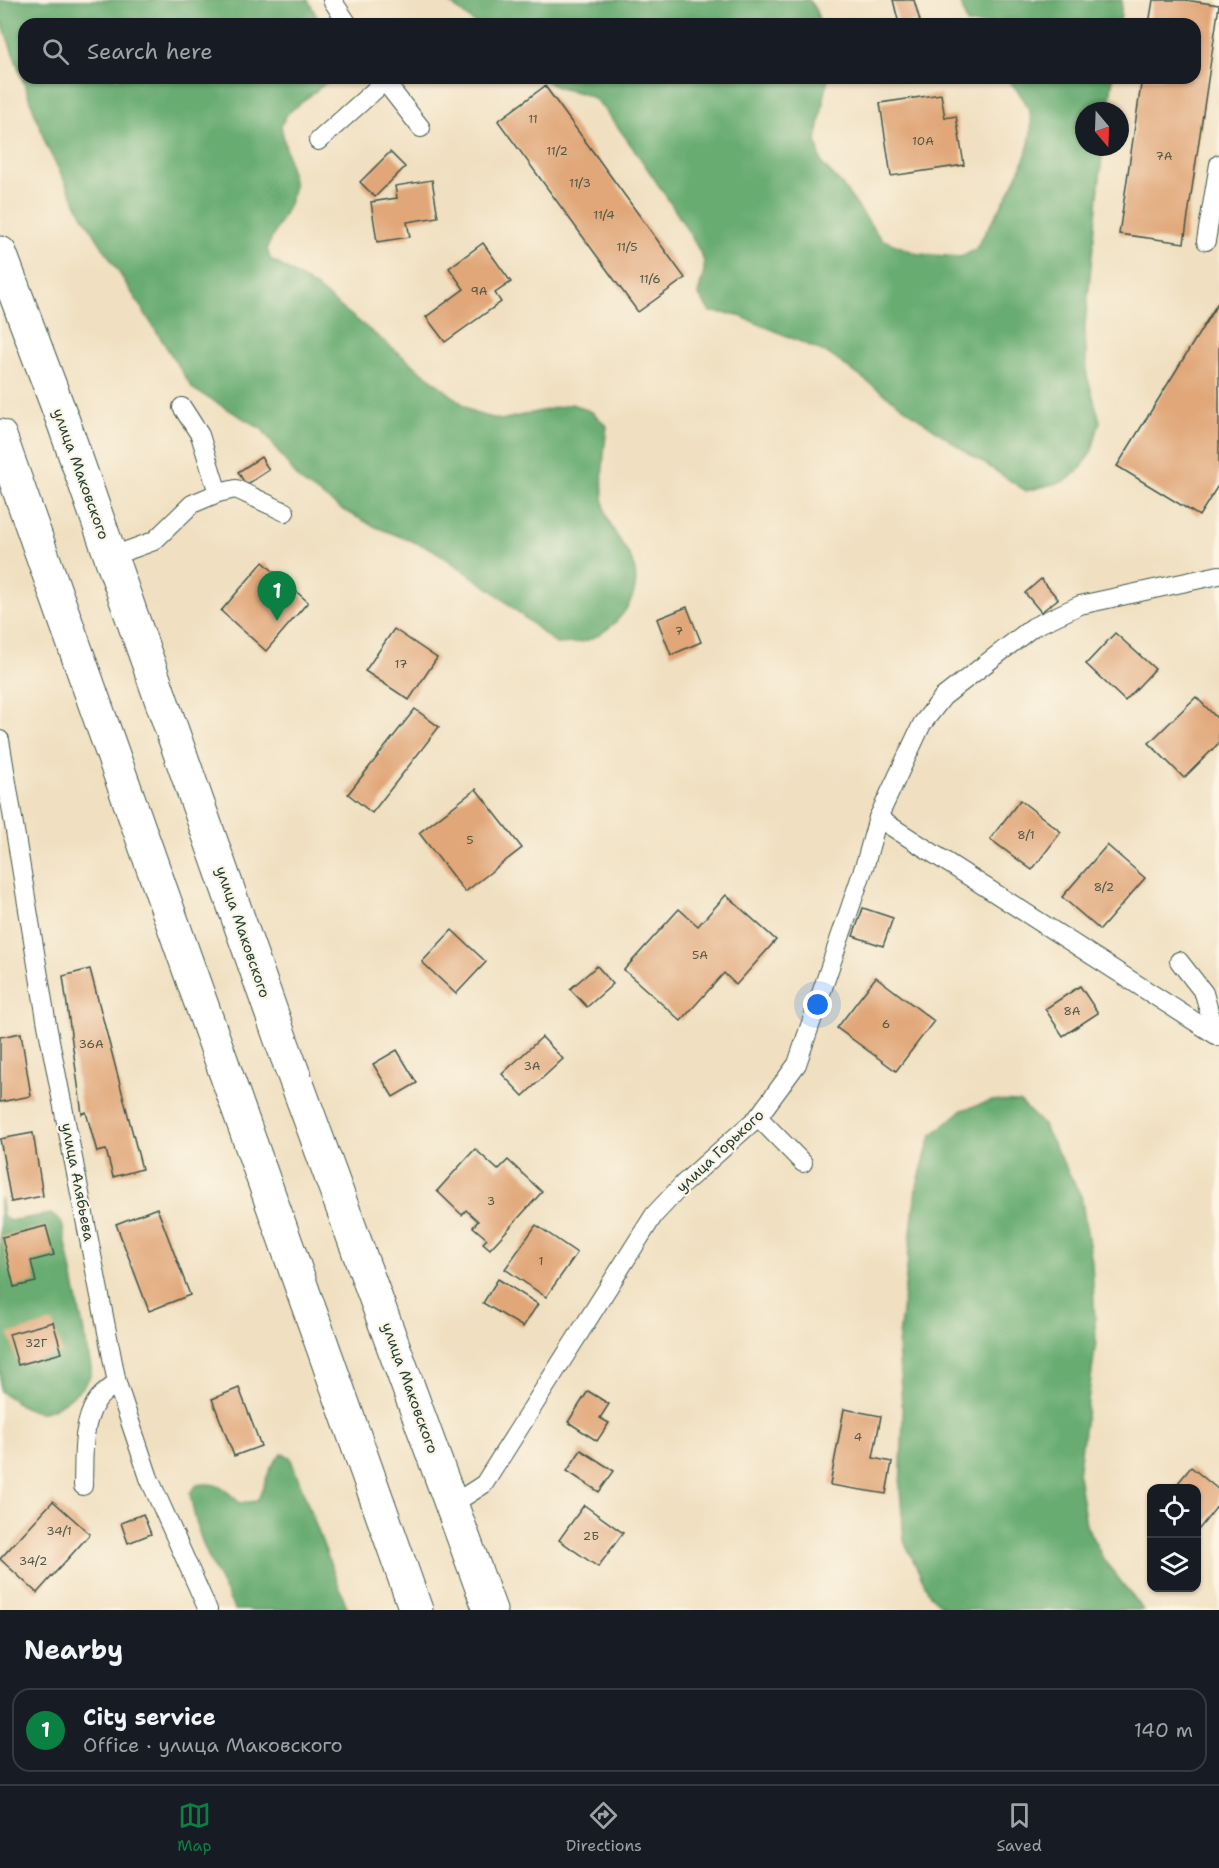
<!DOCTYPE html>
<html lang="en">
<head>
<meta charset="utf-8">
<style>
	body { margin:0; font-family:"Shantell Sans",sans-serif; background:#20242c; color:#f1f3f6 }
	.controls { position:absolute; right:18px; bottom:18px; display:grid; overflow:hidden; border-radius:12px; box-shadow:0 2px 4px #0004 }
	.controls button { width:54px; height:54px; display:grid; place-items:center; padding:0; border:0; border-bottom:2px solid #363941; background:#171b24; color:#f1f3f6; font:30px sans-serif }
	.compass { position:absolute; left:1075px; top:102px; width:54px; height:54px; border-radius:50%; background:#171b24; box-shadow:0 2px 4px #0004; rotate:161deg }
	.you { position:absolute; left:818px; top:1005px; width:21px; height:21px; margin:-15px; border:4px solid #fff; border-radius:50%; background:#1a73e8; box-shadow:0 0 0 9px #1a73e833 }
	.badge { display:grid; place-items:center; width:39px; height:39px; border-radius:50%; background:#0b8043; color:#fff; font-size:20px; font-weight:700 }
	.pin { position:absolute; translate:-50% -50px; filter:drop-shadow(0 2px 3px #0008) }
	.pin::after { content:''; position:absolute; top:32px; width:21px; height:18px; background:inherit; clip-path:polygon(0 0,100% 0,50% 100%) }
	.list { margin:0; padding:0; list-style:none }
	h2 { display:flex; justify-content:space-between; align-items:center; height:78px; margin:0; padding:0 24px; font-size:26px }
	h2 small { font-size:20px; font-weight:400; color:#9ea1a6 }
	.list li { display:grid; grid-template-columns:39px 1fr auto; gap:18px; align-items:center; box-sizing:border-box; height:84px; margin:0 12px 12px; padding:0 12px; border:2px solid #363941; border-radius:18px }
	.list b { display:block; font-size:22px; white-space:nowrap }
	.list p { margin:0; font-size:20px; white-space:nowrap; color:#9ea1a6 }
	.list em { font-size:20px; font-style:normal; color:#9ea1a6 }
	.icon { flex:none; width:33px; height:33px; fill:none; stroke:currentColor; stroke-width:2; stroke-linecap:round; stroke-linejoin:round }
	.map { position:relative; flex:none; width:1219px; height:1610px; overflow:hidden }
	.search { position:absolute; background:#171b24; box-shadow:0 2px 4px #0004; left:18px; right:18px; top:18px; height:66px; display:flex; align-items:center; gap:15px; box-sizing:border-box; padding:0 21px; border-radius:18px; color:#9ea1a6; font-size:22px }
	.sheet { height:174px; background:#171b24 }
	nav { display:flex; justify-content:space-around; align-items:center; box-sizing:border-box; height:84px; border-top:2px solid #363941; background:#171b24; font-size:16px; color:#9ea1a6 }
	nav a { display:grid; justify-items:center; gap:3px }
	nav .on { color:#0b8043 }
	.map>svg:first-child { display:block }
	.forest { fill:#68ac71; stroke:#447452; stroke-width:1.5 }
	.building { fill:#e1a779 }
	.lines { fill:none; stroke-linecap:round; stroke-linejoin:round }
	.service-casing { stroke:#3e5549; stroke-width:20 }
	.trunk-casing { stroke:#3e5549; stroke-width:35 }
	.service { stroke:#fff; stroke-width:18 }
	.trunk { stroke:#fff; stroke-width:33 }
	.labels { text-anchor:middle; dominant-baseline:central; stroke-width:4.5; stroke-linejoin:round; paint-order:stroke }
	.number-label { font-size:12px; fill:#505845 }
	.street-label { font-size:15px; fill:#1f3d34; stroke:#fcf5e5 }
</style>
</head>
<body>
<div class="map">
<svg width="1219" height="1610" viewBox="0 0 1219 1610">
	<rect width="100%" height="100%" fill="#fcf5e5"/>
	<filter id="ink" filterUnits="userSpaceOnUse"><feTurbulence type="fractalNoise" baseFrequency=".0167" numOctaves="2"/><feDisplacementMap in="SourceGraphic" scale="12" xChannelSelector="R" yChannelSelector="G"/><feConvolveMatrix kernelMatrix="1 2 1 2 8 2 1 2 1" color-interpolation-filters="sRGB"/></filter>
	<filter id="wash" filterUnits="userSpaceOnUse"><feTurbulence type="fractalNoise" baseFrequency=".008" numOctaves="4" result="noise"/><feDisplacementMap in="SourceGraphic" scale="24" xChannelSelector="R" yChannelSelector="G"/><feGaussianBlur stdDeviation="1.35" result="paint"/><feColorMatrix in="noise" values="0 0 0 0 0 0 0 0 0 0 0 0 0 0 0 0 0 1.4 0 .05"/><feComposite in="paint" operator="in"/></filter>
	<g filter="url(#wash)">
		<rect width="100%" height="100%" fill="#f0e0c1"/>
		<g class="forest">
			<path d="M0 0H308L321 24H24V78H332L287 114 281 126 294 186 289 204 267 248 270 259 313 285 474 413 501 420 572 404 592 412 607 426C604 453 599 487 606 514 611 531 624 544 631 559 647 593 619 627 588 640 579 644 566 643 556 644L493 591 432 549 376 527 343 510 299 480 262 429 193 389 83 216 47 147 0 17Z"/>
			<polygon points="446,0 809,0 816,10 820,24 476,24"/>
			<polygon points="960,0 1122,0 1120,24 967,24"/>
			<path d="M542 78H828L816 141 822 164 842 185 881 239 918 254 961 257 975 250C995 215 1036 158 1031 118 1029 103 1016 89 1007 78H1113L1108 111H1084V147H1103L1085 326 1087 376 1100 421 1092 450 1082 467 1066 481 1026 491 959 447 827 353 735 314 710 312 698 294C700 285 706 271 704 262 700 243 608 107 593 98 576 88 561 94 542 78Z"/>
			<polygon points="992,1101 1020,1102 1043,1125 1081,1196 1092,1262 1096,1342 1078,1475 1086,1525 1104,1560 1143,1610 947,1610 930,1595 904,1541 900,1489 903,1419 898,1346 916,1189 931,1136 962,1110"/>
			<path d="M0 1197 3 1216 9 1221 51 1214 62 1223 88 1353C89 1358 92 1366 91 1372 90 1386 55 1411 42 1412 28 1413 11 1398 0 1391Z"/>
			<path d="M282 1454 290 1457 348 1610H235C213 1568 197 1540 190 1493L197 1485C219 1481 224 1489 240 1503L257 1501C267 1484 266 1467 282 1454Z"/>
		</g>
		<g id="blocks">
			<g class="building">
				<polygon points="893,0 914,0 920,21 899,24"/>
				<polygon points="1153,0 1185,0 1219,5 1184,243 1119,234 1142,78 1195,78 1195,24 1149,24"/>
				<polygon points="545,86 685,278 638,312 498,121"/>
				<polygon points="941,94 945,118 956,116 964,165 891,176 880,103"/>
				<polygon points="390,152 405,167 375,197 360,182"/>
				<polygon points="432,180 438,217 407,222 410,237 377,242 371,202 397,198 395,186"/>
				<polygon points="483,243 511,282 495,293 501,302 445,342 426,317 464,289 449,268"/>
				<polygon points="1219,301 1219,484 1199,516 1117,466"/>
				<polygon points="261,457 269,470 246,485 238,472"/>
				<polygon points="263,562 308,602 266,651 221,611"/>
				<polygon points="1041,579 1058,599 1041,612 1025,593"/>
				<polygon points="687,607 701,642 671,655 657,619"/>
				<polygon points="394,629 437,658 409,700 365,671"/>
				<polygon points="1115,633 1155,669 1125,701 1086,664"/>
				<polygon points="1196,697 1219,720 1219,743 1184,778 1149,743"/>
				<polygon points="415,709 439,727 372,813 348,794"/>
				<polygon points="476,789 522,848 465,892 419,833"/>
				<polygon points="1020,800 1061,832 1032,870 990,839"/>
				<polygon points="1107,845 1145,878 1100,930 1062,897"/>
				<polygon points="726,895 776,940 736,985 724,973 681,1021 624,970 679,909 698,926"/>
				<polygon points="863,908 893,918 883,946 853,936"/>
				<polygon points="452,930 486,962 456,994 422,962"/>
				<polygon points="597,966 613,984 587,1007 570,989"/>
				<polygon points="90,969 142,1169 113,1177 106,1150 97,1152 86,1112 82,1114 63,976"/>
				<polygon points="876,977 934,1021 896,1071 837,1028"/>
				<polygon points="1080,986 1098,1013 1063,1036 1045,1009"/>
				<polygon points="21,1033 31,1096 0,1102 0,1037"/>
				<polygon points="542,1037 563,1059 523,1096 502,1074"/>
				<polygon points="397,1050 417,1083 393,1097 373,1064"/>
				<polygon points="33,1133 43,1196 11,1202 0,1139"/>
				<polygon points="475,1149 498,1170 508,1160 542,1192 490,1249 483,1243 487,1239 473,1227 478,1221 466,1210 462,1215 437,1191"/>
				<polygon points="157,1208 190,1295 149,1311 116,1224"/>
				<polygon points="536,1225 577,1253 546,1297 505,1269"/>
				<polygon points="46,1226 54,1255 31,1261 36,1282 14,1287 2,1237"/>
				<polygon points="498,1279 538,1304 523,1327 483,1303"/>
				<polygon points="53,1322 62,1353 18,1365 9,1334"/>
				<polygon points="239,1388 261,1446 234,1456 212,1399"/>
				<polygon points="588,1391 609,1404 600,1418 609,1423 597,1441 568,1422"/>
				<polygon points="844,1409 881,1416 873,1458 892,1462 886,1494 830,1485"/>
				<polygon points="581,1450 614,1471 599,1492 567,1471"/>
				<polygon points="1191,1467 1219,1490 1219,1504 1199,1529 1196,1527 1196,1488 1174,1488"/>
				<polygon points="53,1501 90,1534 37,1593 0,1559"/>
				<polygon points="584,1505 623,1533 598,1567 559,1540"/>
				<polygon points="143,1514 151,1534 128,1543 121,1523"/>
			</g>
		</g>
	</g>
	<g filter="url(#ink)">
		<use href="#blocks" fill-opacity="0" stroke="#3e5549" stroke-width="1.5"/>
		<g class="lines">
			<defs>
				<g id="service">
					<polyline points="332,0 348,24"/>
					<polyline points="382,78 421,128"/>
					<polyline points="318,141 384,82"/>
					<polyline points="1206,241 1219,164"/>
					<polyline points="182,407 200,435 218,493"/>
					<polyline points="110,557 154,541 192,504 218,493 236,489 285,512"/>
					<polyline points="0,740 47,1025 117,1383 149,1478 208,1610"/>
					<polyline points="878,818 1219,1037"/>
					<polyline points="1179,961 1204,993 1215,1033"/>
					<polyline points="758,1117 803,1163"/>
					<path d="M83 1486C84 1459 81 1426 96 1402 100 1395 110 1388 117 1383"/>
					<polyline points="453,1504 484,1484 654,1215 684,1183 758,1117 797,1064 866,861 878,818 922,724 943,697 1033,627 1080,605 1219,575"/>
				</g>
				<g id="trunk">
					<polyline points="0,253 63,421 281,1040 490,1610"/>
					<polyline points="0,436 416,1610"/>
				</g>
			</defs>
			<use href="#service" class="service-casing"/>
			<use href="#trunk" class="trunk-casing"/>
			<use href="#service" class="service"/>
			<use href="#trunk" class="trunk"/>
		</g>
	</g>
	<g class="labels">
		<g class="number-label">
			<text x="533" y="119">11</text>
			<text x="923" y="141">10А</text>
			<text x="557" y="151">11/2</text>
			<text x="1164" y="156">7А</text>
			<text x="580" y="183">11/3</text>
			<text x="604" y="215">11/4</text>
			<text x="627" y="247">11/5</text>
			<text x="650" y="279">11/6</text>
			<text x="479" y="291">9А</text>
			<text x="679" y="631">7</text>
			<text x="401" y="664">17</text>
			<text x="1026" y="835">8/1</text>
			<text x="470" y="840">5</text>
			<text x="1104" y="887">8/2</text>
			<text x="700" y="955">5А</text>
			<text x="1072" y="1011">8А</text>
			<text x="886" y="1024">6</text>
			<text x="91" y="1044">36А</text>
			<text x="532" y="1066">3А</text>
			<text x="491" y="1201">3</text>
			<text x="541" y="1261">1</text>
			<text x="36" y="1343">32Г</text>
			<text x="858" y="1437">4</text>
			<text x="59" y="1531">34/1</text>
			<text x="591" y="1536">2Б</text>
			<text x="33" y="1561">34/2</text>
		</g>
		<g class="street-label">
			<text transform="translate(81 474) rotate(70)">улица Маковского</text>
			<text transform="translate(243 932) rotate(71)">улица Маковского</text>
			<text transform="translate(720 1151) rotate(-43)">улица Горького</text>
			<text transform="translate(78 1182) rotate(79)">улица Алябьева</text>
			<text transform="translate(410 1388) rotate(70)">улица Маковского</text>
		</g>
	</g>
</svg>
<div class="controls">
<button><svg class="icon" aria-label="locate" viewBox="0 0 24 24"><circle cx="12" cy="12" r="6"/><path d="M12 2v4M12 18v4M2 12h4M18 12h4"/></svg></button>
<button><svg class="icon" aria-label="layers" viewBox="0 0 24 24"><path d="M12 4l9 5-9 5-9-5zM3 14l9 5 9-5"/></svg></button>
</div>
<svg class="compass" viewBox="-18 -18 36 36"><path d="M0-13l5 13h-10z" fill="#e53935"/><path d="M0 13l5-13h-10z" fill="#9ea1a6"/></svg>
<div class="you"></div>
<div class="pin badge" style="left:277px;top:621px">1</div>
<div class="search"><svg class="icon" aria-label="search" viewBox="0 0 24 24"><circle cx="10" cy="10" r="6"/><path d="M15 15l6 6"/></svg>Search here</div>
</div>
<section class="sheet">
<h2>Nearby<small></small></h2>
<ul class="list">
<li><span class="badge">1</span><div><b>City service</b><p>Office · улица Маковского</p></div><em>140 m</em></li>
</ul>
</section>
<nav>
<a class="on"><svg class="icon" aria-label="map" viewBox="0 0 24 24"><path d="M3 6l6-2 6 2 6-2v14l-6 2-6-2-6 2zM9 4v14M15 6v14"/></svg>Map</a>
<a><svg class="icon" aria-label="directions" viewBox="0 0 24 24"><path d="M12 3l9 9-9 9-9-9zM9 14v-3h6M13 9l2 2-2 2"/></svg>Directions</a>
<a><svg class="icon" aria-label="saved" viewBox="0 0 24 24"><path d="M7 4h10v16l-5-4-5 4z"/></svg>Saved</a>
</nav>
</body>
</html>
